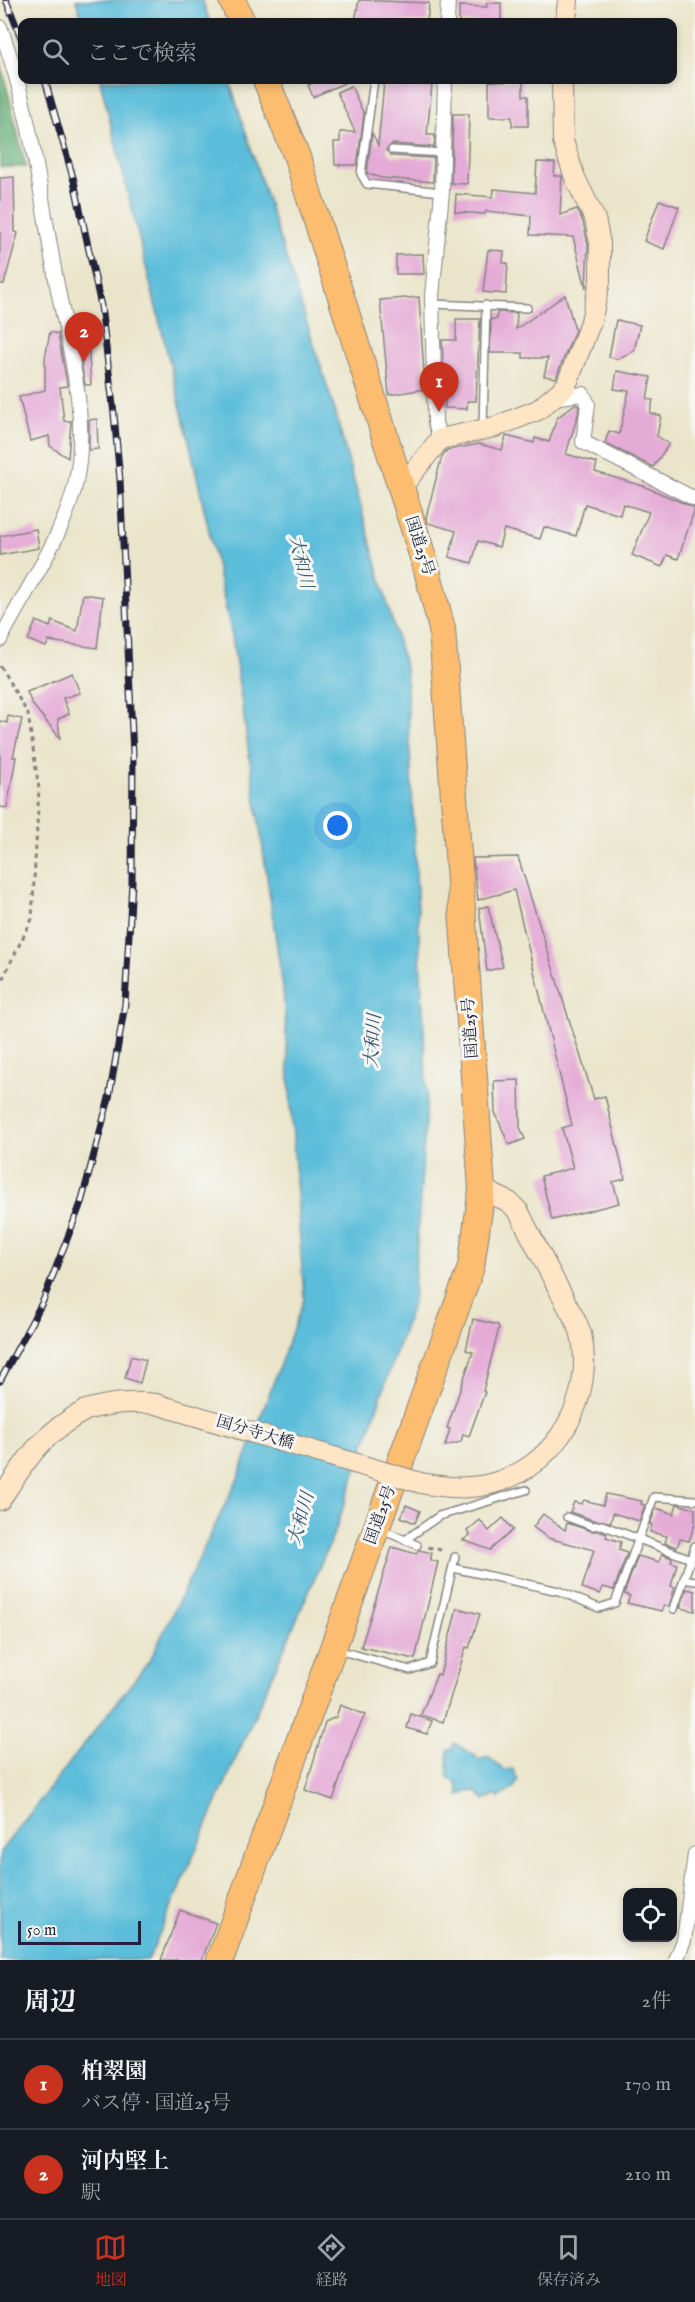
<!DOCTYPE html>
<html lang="ja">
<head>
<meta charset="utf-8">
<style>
	body { margin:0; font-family:"IM FELL English","Noto Serif JP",serif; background:#20242c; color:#f1f3f6 }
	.controls { position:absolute; right:18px; bottom:18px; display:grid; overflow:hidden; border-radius:12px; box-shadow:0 3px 9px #0003 }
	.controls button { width:54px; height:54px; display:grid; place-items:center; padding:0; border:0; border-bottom:2px solid #363941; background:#171b24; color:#f1f3f6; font:30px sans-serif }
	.scale { position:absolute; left:18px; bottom:15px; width:123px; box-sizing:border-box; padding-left:6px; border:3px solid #22223b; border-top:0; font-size:16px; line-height:21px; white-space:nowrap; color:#22223b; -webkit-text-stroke:4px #f6f6f2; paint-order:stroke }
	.you { position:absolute; left:338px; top:826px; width:21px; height:21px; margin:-15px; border:4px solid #fff; border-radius:50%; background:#1a73e8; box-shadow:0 0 0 9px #1a73e833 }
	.badge { display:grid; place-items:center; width:39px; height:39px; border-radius:50%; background:#c8321e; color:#fff; font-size:20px; font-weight:700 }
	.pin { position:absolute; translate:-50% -50px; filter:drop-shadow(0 2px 3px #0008) }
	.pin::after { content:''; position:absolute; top:32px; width:21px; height:18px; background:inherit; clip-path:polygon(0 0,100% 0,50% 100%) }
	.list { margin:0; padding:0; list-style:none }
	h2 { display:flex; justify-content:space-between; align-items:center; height:78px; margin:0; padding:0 24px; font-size:26px }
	h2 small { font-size:20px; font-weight:400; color:#9ea1a6 }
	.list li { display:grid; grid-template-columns:39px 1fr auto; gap:18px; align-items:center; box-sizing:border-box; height:90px; padding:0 24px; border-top:2px solid #363941 }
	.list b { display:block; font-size:22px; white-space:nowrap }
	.list p { margin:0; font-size:20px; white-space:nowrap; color:#9ea1a6 }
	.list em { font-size:20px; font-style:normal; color:#9ea1a6 }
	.icon { flex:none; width:33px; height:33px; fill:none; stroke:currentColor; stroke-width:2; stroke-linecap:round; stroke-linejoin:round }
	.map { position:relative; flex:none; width:695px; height:1960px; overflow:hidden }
	.search { position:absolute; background:#171b24; box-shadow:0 3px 9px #0003; left:18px; right:18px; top:18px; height:66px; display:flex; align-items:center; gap:15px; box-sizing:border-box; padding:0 21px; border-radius:12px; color:#9ea1a6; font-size:22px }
	.sheet { height:258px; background:#171b24 }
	nav { display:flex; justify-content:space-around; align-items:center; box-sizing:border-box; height:84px; border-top:2px solid #363941; background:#171b24; font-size:16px; color:#9ea1a6 }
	nav a { display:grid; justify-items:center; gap:3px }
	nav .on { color:#c8321e }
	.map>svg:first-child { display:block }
	.forest { fill:#68b078; stroke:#45695a; stroke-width:1.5 }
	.water { fill:#5cbdda; stroke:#3f708a; stroke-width:1.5 }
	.building { fill:#e5abd7 }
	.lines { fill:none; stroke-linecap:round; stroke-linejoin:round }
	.lane-casing { stroke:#868482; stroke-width:10 }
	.street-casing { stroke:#868482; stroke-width:16 }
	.secondary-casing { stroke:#868482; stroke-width:22 }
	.highway-casing { stroke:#868482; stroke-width:28 }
	.path { stroke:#868482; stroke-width:3; stroke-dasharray:4.5 4.5; stroke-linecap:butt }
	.lane { stroke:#fff; stroke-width:7 }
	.street { stroke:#fff; stroke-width:14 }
	.secondary { stroke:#fee5c5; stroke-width:20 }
	.highway { stroke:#fcbd6f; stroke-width:26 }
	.rail-casing { stroke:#22223b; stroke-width:7 }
	.rail { stroke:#f6f6f2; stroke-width:4.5; stroke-dasharray:14; stroke-linecap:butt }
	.secondary-bridge-casing { stroke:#868482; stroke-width:22; stroke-linecap:butt }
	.secondary-bridge { stroke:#fee5c5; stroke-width:20 }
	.labels { text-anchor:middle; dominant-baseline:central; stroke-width:6; stroke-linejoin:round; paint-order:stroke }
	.street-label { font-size:16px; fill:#22223b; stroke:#f6f6f2 }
	.water-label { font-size:18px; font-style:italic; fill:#365873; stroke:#f6f6f2 }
</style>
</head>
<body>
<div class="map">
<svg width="695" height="1960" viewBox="0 0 695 1960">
	<rect width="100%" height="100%" fill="#f6f6f2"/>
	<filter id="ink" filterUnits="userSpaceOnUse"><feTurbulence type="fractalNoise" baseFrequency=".0167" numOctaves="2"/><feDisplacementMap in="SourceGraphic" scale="12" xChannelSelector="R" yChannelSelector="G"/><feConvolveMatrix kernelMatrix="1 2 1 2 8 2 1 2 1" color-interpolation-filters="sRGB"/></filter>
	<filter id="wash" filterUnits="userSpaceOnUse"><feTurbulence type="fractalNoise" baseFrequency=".008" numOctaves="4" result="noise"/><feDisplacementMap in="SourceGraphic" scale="24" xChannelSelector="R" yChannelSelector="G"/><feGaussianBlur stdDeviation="1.35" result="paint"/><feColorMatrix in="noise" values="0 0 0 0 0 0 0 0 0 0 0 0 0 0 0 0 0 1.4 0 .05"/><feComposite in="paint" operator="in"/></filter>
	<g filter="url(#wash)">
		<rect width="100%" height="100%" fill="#eae5ca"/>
		<polygon class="forest" points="0,60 26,167 0,167"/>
		<g class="water">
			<polygon points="76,0 202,0 210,22 83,22"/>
			<polygon points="100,80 229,80 331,398 406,671 427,1094 413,1302 336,1529 148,1960 0,1960 0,1852 150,1660 239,1476 304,1299 283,988 232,636 190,445"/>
			<polygon points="454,1743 475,1755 478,1760 488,1757 504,1770 513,1769 518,1781 513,1789 499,1798 497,1794 485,1800 476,1791 467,1792 459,1796 458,1785 448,1777 448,1750 453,1748"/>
		</g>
		<g id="blocks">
			<g class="building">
				<polygon points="359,0 429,3 427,22 355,21"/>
				<polygon points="486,3 501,3 501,22 459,22 459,6 487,7"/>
				<polygon points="319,80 351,80 313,97 308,85"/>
				<polygon points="505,80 523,80 523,96 528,96 528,126 512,126 512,117 489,117 489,81 505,82"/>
				<polygon points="384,83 432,85 427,135 435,135 434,147 392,144 386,150 392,156 434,158 433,182 381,178 367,173 372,133 378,145"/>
				<polygon points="351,86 364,114 357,165 335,165 334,142 340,142 340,132 355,132 337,92"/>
				<polygon points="453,114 469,114 467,184 451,183"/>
				<polygon points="537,162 555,163 554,176 562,176 560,215 577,209 583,222 588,244 586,288 573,237 530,235 531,216 486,211 485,214 455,212 456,194 493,197 494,189 535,193"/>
				<polygon points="14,177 15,232 18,233 4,284 0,284 0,178"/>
				<polygon points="659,200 679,207 664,249 644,241"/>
				<polygon points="488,250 504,251 503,263 508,263 506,294 483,292"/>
				<polygon points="423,254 424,274 396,274 396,255"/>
				<polygon points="565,295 575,330 556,378 544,376 548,358 523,358 523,353 490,353 491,319 497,319 497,312 517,313 516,329"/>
				<polygon points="419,297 425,389 389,395 380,300"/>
				<polygon points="456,319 480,319 476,401 467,401 467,409 445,408 442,340 456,340"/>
				<polygon points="616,320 640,325 634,351 617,359 609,357"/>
				<polygon points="50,332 58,334 66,378 67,386 60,387 64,421 71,421 68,458 50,446 49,436 30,441 19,397 45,390 45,358"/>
				<polygon points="78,341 88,341 91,385 85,385"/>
				<polygon points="617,371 651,377 647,399 653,400 650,413 661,416 657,436 669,444 653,467 605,443 609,431 619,434 629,391 614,389"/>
				<polygon points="575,404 579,406 578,415 566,454 597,463 595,472 643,486 695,508 678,559 667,555 662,567 632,555 649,512 623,504 620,515 585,504 576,536 544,527 540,539 504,529 499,547 478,541 472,563 449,557 456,531 428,523 426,517 442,456 447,450 479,444 502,450 506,436 534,443 535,438 549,442 557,418"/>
				<polygon points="97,419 98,449 89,450 89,420"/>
				<polygon points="36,529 39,548 0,555 0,536"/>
				<polygon points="83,594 103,597 97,648 49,641 46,647 28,640 36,621 50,627 52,621 77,631"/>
				<polygon points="72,673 80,693 63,698 69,714 58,719 60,738 32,704 27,692"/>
				<polygon points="8,716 22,719 13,757 16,757 7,808 0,807 0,721 7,723"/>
				<polygon points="518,857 594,1099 605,1096 625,1179 613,1182 619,1203 552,1220 541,1176 573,1168 562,1128 572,1125 514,890 478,900 474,868 473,858"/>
				<polygon points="488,906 503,967 487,971 479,908"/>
				<polygon points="519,1080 520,1127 525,1139 509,1145 495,1112 494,1081"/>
				<polygon points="473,1319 498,1325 499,1328 483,1391 485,1392 469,1436 463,1434 461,1442 445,1446 450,1429 447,1428 473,1352 466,1350"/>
				<polygon points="131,1356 146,1360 140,1383 125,1378"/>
				<polygon points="606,1494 642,1501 641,1504 645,1505 639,1521 613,1513 611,1522 593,1520 570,1512 574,1502 581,1504 584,1500 603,1505"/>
				<polygon points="677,1504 695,1509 695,1523 689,1541 680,1539 677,1547 665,1543 667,1536 650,1532 652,1525 650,1524 656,1508 674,1514"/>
				<polygon points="406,1505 420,1511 415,1523 401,1517"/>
				<polygon points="543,1514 565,1530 567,1523 591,1531 601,1531 607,1533 606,1537 621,1542 619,1550 627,1553 614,1590 603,1587 600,1594 582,1588 594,1550 548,1538 533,1527"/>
				<polygon points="503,1518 513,1530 490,1550 463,1540 470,1535 467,1531 480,1520 489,1531"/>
				<polygon points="392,1547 416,1554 419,1550 432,1553 430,1560 438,1562 415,1659 361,1647"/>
				<polygon points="662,1554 672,1558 671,1562 677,1564 671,1586 675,1587 669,1606 664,1605 662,1611 627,1603 630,1596 624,1594 638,1556 659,1562"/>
				<polygon points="687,1589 695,1591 695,1611 680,1608"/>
				<polygon points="457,1608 480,1614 469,1648 466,1647 443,1722 421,1715 437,1674 440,1675"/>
				<polygon points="340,1705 365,1715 353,1740 333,1800 305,1790 325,1722 336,1717"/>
				<polygon points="411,1714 432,1721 427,1734 407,1728"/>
				<polygon points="180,1910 216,1923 202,1960 161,1960"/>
			</g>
		</g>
	</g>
	<g filter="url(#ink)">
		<use href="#blocks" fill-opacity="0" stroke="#868482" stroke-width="1.5"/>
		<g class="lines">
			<defs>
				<g id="lane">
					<polyline points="374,80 361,174 367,184 442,192"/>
					<polyline points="392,150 443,153"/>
					<polyline points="432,304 527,308"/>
					<polyline points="483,427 486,305"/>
					<polyline points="567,1517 592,1526 602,1525 691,1559"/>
					<polyline points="382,1530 417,1545"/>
					<polyline points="405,1540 439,1516 526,1490"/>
					<polyline points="453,1568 559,1591 599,1608 615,1603 654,1497 695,1500"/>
					<polyline points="684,1579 695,1581"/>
					<polyline points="674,1609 695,1546"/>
					<polyline points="338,1650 410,1670 430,1663 455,1557"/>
				</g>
				<g id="street">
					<polyline points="447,22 448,0"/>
					<path d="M0 27C30 107 40 191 55 274 67 341 90 413 76 481 66 532 24 593 0 640"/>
					<polyline points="551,398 583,394 588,404 583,442 695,499"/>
					<polyline points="440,439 435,423 432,296 442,192 445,80"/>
					<polyline points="676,1960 684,1940 695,1854"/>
				</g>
				<g id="secondary">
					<polyline points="566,22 568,0"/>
					<polyline points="400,489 440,439 495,427 538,410 566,386 591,321 600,282 600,243 595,219 575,178 563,141 562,80"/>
					<path d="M421 1483C447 1488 472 1490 497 1482 559 1463 595 1396 581 1334 578 1322 568 1309 563 1297 548 1269 533 1241 519 1212L509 1202 482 1189"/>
					<path d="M0 1500C27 1459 41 1434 86 1410"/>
				</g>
				<g id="highway">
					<polyline points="232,0 242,22"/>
					<polyline points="220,1960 471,1267 482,1189 442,629 427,570 297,157 266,80"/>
				</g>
			</defs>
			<use href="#lane" class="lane-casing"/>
			<use href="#street" class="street-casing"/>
			<use href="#secondary" class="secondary-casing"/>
			<use href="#highway" class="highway-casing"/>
			<g class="path">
				<polyline points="0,666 28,714 39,789 32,919 0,984"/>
				<polyline points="428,1547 445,1551"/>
			</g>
			<use href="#lane" class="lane"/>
			<use href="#street" class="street"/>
			<use href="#secondary" class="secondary"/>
			<use href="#highway" class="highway"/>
			<defs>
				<g id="rail">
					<polyline points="6,0 22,40"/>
					<polyline points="0,1381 43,1301 81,1203 109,1098 125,1004 132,882 133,754 120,480 114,414 101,306 74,181 45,80"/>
				</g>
			</defs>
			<use href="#rail" class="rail-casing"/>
			<use href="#rail" class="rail"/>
			<defs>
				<path id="secondary-bridge" d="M86 1410C111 1403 131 1401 156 1404L421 1483"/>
			</defs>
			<use href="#secondary-bridge" class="secondary-bridge-casing"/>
			<use href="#secondary-bridge" class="secondary-bridge"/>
		</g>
	</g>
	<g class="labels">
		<g class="street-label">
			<text transform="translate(419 546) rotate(72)">国道25号</text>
			<text transform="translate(471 1028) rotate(-94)">国道25号</text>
			<text transform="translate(255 1433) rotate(17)">国分寺大橋</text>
			<text transform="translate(381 1515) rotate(-70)">国道25号</text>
		</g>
		<g class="water-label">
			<text transform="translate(300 562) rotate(77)">大和川</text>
			<text transform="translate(374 1041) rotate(-86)">大和川</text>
			<text transform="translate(302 1519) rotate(-74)">大和川</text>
		</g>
	</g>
</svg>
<div class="controls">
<button><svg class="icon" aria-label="locate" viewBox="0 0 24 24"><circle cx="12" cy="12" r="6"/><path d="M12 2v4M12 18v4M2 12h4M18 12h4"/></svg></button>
</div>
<div class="scale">50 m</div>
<div class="you"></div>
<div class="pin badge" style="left:439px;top:412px">1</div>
<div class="pin badge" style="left:84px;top:362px">2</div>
<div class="search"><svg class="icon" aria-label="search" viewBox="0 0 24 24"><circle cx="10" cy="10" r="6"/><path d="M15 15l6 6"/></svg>ここで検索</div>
</div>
<section class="sheet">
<h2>周辺<small>2件</small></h2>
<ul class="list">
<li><span class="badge">1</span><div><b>柏翠園</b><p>バス停 · 国道25号</p></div><em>170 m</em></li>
<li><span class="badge">2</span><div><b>河内堅上</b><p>駅</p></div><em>210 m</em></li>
</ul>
</section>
<nav>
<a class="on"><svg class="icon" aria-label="map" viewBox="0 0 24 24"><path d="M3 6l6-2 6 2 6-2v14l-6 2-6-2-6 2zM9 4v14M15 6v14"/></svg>地図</a>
<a><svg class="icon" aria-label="directions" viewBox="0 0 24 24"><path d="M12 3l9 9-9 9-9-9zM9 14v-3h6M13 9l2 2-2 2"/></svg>経路</a>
<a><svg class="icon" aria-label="saved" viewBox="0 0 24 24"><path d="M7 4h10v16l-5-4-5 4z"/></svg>保存済み</a>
</nav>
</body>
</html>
